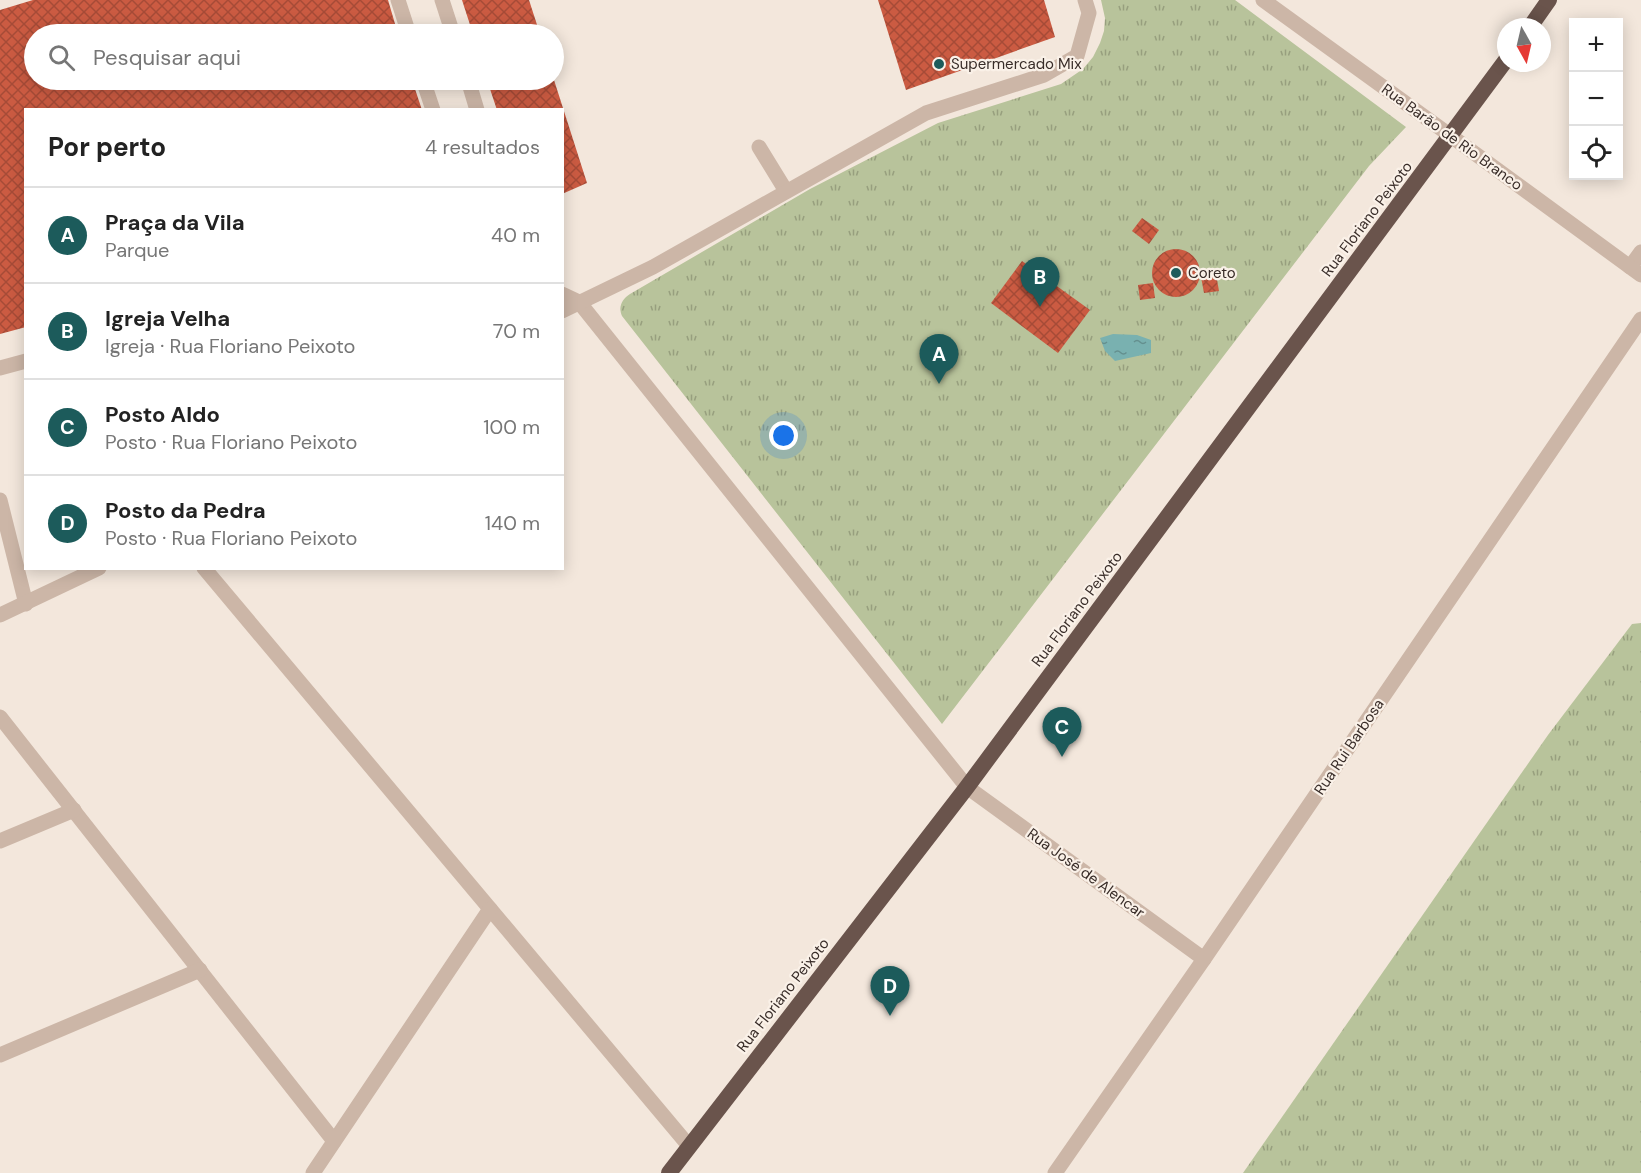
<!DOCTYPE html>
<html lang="pt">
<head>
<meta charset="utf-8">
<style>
	body { margin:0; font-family:"DM Sans",sans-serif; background:#f2f2f2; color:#222 }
	.controls { position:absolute; right:18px; top:18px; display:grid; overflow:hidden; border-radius:0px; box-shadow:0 3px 15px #0003 }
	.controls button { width:54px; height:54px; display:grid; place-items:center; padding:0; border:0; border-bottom:2px solid #e0e0e0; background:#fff; color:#222; font:30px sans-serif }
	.compass { position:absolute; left:1497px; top:18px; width:54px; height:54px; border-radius:50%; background:#fff; box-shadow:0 3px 15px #0003; rotate:172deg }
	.you { position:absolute; left:784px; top:436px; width:21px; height:21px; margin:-15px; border:4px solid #fff; border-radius:50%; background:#1a73e8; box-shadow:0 0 0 9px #1a73e833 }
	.badge { display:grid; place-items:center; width:39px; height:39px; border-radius:50%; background:#1c5b5b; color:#fff; font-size:20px; font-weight:700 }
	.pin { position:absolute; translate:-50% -50px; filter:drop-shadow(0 2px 3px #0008) }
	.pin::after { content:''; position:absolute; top:32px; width:21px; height:18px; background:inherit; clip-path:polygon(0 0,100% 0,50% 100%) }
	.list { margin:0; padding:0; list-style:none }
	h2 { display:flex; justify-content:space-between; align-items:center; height:78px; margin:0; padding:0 24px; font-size:26px }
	h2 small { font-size:20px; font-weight:400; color:#767676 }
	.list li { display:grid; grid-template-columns:39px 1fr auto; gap:18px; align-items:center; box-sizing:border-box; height:96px; padding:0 24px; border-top:2px solid #e0e0e0 }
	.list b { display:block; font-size:22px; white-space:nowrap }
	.list p { margin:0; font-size:20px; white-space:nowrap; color:#767676 }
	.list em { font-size:20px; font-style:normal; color:#767676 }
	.icon { flex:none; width:33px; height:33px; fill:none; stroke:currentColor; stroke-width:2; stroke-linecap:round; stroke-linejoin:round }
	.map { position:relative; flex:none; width:1641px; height:1173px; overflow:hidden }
	.search { position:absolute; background:#fff; box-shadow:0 3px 15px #0003; left:24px; top:24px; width:540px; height:66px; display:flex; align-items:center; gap:15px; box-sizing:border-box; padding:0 21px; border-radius:33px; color:#767676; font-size:22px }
	.panel { position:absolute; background:#fff; box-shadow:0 3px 15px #0003; left:24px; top:108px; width:540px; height:462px; border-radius:0px }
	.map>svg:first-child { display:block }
	.grass { fill:url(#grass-tufts) }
	.water { fill:url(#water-ripples) }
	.building { fill:url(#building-cross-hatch) }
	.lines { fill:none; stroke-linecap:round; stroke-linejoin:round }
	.service { stroke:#ccb6a7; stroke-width:15 }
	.minor { stroke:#ccb6a7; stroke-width:15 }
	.tertiary { stroke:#ccb6a7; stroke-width:15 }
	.trunk { stroke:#6a544c; stroke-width:16 }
	.poi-dot { fill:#1c5b5b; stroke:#faf1e8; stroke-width:2 }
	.labels { text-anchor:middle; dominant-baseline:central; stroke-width:4.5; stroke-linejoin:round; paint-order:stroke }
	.poi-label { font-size:15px; fill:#382c28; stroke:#faf1e8; text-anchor:start }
	.street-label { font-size:15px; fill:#382c28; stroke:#faf1e8 }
</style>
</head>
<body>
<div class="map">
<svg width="1641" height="1173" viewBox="0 0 1641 1173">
	<defs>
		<pattern id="grass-tufts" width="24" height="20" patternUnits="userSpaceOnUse" patternTransform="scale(1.5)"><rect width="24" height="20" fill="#b8c39b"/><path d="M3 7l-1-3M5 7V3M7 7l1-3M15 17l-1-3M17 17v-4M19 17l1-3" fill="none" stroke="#979f7e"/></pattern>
		<pattern id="water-ripples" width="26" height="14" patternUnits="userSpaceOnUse" patternTransform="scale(1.5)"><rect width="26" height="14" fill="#79b1b0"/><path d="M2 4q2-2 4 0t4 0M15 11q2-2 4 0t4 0" fill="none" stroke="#64908f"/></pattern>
		<pattern id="building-cross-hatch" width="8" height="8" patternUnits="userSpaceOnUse" patternTransform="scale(1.5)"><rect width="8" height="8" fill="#cb5b42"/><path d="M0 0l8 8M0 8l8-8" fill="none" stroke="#a64b37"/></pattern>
	</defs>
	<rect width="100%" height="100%" fill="#f3e7dc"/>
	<g class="grass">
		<path d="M1101 0H1235L1406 127 1369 166 942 724 622 316C618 307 622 299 630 294L810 189 938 123 1061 84 1083 69 1093 57 1100 43 1104 31 1105 18Z"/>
		<polygon points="1641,623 1641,1173 1243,1173 1548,735 1632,624"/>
	</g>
	<polygon class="water" points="1113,334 1137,335 1151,340 1151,353 1115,361 1105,351 1100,338"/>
	<g class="building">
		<polygon points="33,0 388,0 398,34 34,34 34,80 412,80 422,110 26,110 26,327 0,334 0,10"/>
		<polygon points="462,0 529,0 540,34 473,34"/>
		<polygon points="878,0 1044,0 1055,37 906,90"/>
		<polygon points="487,80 554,80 587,183 562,194 562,110 497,110"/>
		<polygon points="1142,218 1159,230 1149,244 1132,231"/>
		<circle cx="1176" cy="273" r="24"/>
		<polygon points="1022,261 1090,310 1058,353 991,303"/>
		<polygon points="1216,274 1219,291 1204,293 1201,277"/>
		<polygon points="1153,283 1155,298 1140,300 1138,285"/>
	</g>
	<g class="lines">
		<g class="service">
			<polyline points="759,147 786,191"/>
			<polyline points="1630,267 1641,252"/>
		</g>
		<g class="minor">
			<polyline points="398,0 409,34"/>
			<polyline points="442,0 453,34"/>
			<polyline points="1263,0 1451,136"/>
			<polyline points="423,80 433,110"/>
			<polyline points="468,80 477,110"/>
			<polyline points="562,294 579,302 967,787 1204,959"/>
			<polyline points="562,311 653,267 926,113 1044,75 1077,56 1089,13 1085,0"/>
			<polyline points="0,368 26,361"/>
			<polyline points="0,500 26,604"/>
			<polyline points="204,568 689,1146"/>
			<polyline points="0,615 99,568"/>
			<polyline points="0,717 334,1141"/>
			<polyline points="0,841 74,810"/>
			<polyline points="0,1055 200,970"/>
			<polyline points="313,1173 490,909"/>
			<polyline points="1055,1173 1204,959 1641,319"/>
		</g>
		<polyline class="tertiary" points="1451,136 1641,275"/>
		<g class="trunk">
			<polyline points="1530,27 1549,0"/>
			<polyline points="669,1173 967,787 1506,60"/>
		</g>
	</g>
	<g class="poi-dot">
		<circle cx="939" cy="64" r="6"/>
		<circle cx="1176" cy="273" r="6"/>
	</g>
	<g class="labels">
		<g class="poi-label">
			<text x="951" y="64">Supermercado Mix</text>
			<text x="1188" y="273">Coreto</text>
		</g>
		<g class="street-label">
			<text transform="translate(1452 137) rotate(36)">Rua Barão de Rio Branco</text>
			<text transform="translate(1367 219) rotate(-53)">Rua Floriano Peixoto</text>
			<text transform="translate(1077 609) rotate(-53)">Rua Floriano Peixoto</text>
			<text transform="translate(1349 747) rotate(-56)">Rua Rui Barbosa</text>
			<text transform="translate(1086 873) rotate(36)">Rua José de Alencar</text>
			<text transform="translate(783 995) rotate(-52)">Rua Floriano Peixoto</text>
		</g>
	</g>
</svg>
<div class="controls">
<button>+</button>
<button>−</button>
<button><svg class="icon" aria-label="locate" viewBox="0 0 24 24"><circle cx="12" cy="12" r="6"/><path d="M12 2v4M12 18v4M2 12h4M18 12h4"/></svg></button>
</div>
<svg class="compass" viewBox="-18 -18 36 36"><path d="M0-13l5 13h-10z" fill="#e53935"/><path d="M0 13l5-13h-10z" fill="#767676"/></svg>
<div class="you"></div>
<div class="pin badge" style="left:939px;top:384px">A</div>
<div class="pin badge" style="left:1040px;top:307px">B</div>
<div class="pin badge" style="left:1062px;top:757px">C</div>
<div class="pin badge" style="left:890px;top:1016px">D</div>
<div class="search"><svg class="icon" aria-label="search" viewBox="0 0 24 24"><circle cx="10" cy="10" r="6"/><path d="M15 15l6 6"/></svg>Pesquisar aqui</div>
<section class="panel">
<h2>Por perto<small>4 resultados</small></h2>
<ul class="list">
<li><span class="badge">A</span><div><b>Praça da Vila</b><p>Parque</p></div><em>40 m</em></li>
<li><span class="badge">B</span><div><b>Igreja Velha</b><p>Igreja · Rua Floriano Peixoto</p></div><em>70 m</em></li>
<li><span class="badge">C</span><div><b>Posto Aldo</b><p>Posto · Rua Floriano Peixoto</p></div><em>100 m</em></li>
<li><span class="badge">D</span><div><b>Posto da Pedra</b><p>Posto · Rua Floriano Peixoto</p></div><em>140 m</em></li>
</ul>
</section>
</div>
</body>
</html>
